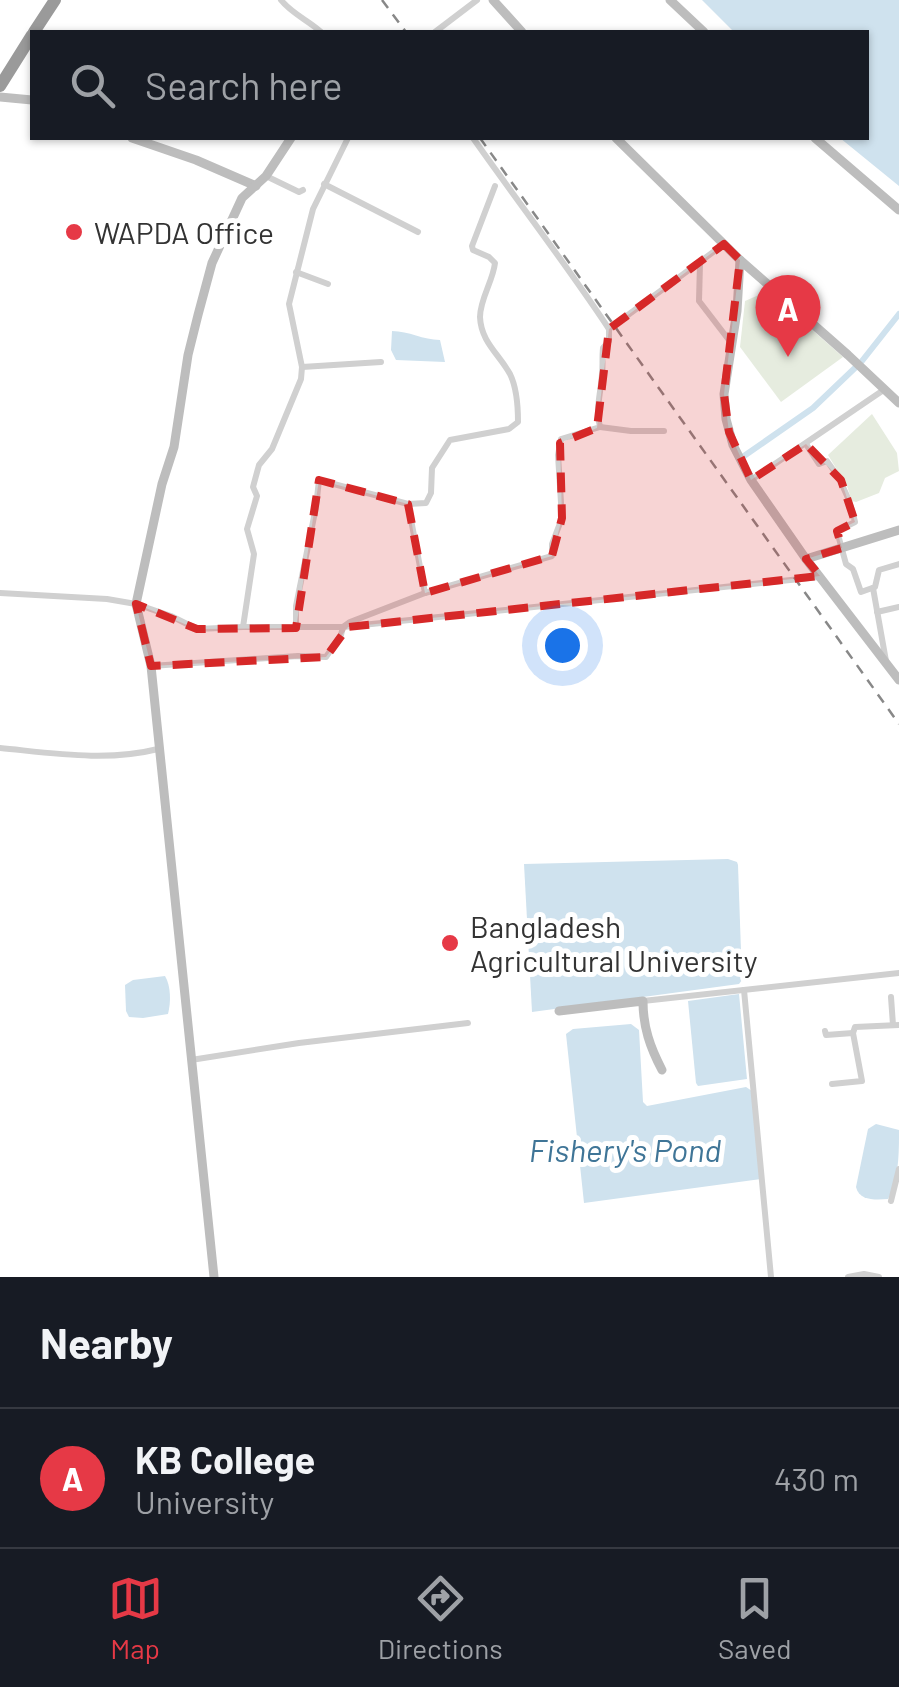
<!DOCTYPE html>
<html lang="en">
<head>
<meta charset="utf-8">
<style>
	body { margin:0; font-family:Barlow,sans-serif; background:#242831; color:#f1f3f6 }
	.you { position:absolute; left:562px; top:645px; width:35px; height:35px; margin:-25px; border:8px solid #fff; border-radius:50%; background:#1a73e8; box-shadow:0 0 0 15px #1a73e833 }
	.badge { display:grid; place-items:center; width:65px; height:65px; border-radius:50%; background:#e63946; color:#fff; font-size:32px; font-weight:700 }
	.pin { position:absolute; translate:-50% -82px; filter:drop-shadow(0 2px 5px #0008) }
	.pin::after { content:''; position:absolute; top:52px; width:35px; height:30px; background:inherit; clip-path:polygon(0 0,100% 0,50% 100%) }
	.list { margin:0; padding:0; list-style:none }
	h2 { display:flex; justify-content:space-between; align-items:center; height:130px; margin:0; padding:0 40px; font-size:42px }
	h2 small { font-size:32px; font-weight:400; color:#9ea1a6 }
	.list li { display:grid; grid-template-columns:65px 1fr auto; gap:30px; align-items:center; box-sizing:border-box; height:140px; padding:0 40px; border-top:2px solid #363941 }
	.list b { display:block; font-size:38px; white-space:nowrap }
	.list p { margin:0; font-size:32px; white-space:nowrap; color:#9ea1a6 }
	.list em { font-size:32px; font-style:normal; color:#9ea1a6 }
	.icon { flex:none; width:55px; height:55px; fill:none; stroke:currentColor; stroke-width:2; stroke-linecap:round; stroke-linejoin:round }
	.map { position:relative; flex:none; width:899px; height:1277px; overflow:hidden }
	.search { position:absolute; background:#171b24; box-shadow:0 2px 8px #0004; left:30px; right:30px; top:30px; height:110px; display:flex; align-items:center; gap:25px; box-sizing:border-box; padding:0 35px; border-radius:0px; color:#9ea1a6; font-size:38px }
	.sheet { height:270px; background:#171b24 }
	nav { display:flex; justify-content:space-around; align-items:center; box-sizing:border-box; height:140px; border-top:2px solid #363941; background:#171b24; font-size:28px; color:#9ea1a6 }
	nav a { display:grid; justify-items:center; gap:5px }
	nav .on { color:#e63946 }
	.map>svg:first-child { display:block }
	.green { fill:#e6ecdf }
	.water { fill:#cfe2ee }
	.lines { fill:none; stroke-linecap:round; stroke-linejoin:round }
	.canal { stroke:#cfe2ee; stroke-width:6 }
	.street { stroke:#d0d0d0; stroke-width:6 }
	.secondary { stroke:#bdbdbd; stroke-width:9 }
	.highway { stroke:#9a9a9a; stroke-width:12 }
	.rail { stroke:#888; stroke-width:2.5; stroke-dasharray:10 8; stroke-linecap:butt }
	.marked { fill:#d62828; fill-opacity:0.2; stroke:#d62828; stroke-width:8; stroke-dasharray:20 12; stroke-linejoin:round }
	.poi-dot { fill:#e63946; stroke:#fff; stroke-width:4 }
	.labels { text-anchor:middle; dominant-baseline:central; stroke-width:10; stroke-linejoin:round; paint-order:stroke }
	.poi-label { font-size:30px; fill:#333; stroke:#fff; text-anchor:start }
	.water-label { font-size:32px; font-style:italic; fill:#3f7597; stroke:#fff }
</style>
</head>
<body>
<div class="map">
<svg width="899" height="1277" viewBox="0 0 899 1277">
	<rect width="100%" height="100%" fill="#fff"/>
	<g class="green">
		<polygon points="768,291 843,357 781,402 740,347 745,301"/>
		<polygon points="872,414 897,453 899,471 885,478 879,493 856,502 852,501 847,486 828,455"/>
	</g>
	<g class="water">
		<polygon points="702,0 899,0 899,186 840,138 866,138 866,32 734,32"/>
		<path d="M392 331C409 331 423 340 440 340L445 362 396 360 391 350Z"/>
		<polygon points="728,859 737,862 738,865 742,980 739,984 532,1012 524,864"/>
		<path d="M165 976C171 986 171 1002 168 1014L143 1018 129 1017 126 1011 125 985 133 980Z"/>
		<polygon points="739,994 747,1079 698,1086 696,1083 688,1001"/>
		<polygon points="631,1024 639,1030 643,1102 647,1106 746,1087 752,1091 761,1179 584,1203 566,1034 573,1029"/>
		<path d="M876 1124 899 1130C899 1153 899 1179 888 1199 876 1200 859 1201 856 1187L868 1129Z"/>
	</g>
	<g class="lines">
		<g class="canal">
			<polyline points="862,361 899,314"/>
			<polyline points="744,456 813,408 857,366"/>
		</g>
		<g class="street">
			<path d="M281 0C292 14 308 20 321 32"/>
			<polyline points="435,32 477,0"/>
			<path d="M348 138 313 209 289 304 302 367 301 379 272 449 259 465 253 487 257 496 247 529 254 554 243 627H343L350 622 425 593 552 556V544L562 518 558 455 561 439 600 427C595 409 601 393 602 374 603 366 602 357 603 348L609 341V329C566 264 518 202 473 138"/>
			<polyline points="266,176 299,192 303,190"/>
			<polyline points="324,184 418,232"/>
			<polyline points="700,263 699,301 732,344"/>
			<polyline points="296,272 328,284"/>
			<polyline points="609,329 724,244"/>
			<polyline points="302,367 381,362"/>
			<polyline points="600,427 631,431 664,431"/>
			<path d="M806 444 819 464 827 461C842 480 850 499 855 522L837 531 846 564 853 569 861 592 875 587 879 570 899 564"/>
			<polyline points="751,480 885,389"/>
			<polyline points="873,588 886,661"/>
			<polyline points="0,593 107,599 136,604 171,616 197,629 243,627"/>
			<path d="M425 593 408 504 426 503 431 493 432 468 450 440 509 429 518 422C518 406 517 388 510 374 499 354 481 342 480 317 480 299 493 281 495 263L489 257 473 250 472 246 495 186"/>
			<polyline points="877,612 899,607"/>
			<polyline points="296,628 296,606 316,507 319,480 408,504"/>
			<polyline points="151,666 298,656 326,657 341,635 343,627 819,577"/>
			<path d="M0 748C52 753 107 762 158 749"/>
			<polyline points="744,990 771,1277"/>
			<polyline points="891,997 893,1025"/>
			<polyline points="643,1001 899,973"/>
			<polyline points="825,1031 826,1035 853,1033"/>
			<polyline points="191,1060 299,1043 468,1023"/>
			<polyline points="832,1084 862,1081 853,1033 855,1027 899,1025"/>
			<polyline points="891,1201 899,1169"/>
			<polyline points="848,1277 864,1274 879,1277"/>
		</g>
		<g class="secondary">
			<polyline points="493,0 522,32"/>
			<polyline points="670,0 704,32"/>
			<polyline points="0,97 32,100"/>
			<polyline points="132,138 196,160 256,186"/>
			<polyline points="616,138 740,260 848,355 899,403"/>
			<polyline points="815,138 899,210"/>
			<polyline points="740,260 737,311 724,394 726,419 733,445 751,480 806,559 899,680"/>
			<polyline points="806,559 899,530"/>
			<path d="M559 1011 643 1001C643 1027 650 1047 662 1070"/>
			<polyline points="214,1277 151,666 136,604 162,484 174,447 188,355 198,315 212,263 242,198 266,176 291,138"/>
		</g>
		<g class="highway">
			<polyline points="34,32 55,0"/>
			<polyline points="0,86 32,35"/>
		</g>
		<g class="rail">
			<polyline points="382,0 406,32"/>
			<polyline points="480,138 899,724"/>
		</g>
	</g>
	<path class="marked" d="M724 244 740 260 724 394 729 432 751 480 806 444 841 480 855 522 837 531 842 548 806 559 820 576 348 627 326 657 151 666 136 604 197 629 296 628 319 480 408 504 425 593 552 556 562 518 560 443 597 428 609 329Z"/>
	<g class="poi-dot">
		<circle cx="74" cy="232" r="10"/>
		<circle cx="450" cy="943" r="10"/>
	</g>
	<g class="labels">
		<g class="poi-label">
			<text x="94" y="232">WAPDA Office</text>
			<text x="470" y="926">Bangladesh<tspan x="470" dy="34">Agricultural University</tspan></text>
		</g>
		<g class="water-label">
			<text x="625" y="1149">Fishery's Pond</text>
		</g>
	</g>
</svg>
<div class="you"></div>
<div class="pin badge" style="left:788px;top:357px">A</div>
<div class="search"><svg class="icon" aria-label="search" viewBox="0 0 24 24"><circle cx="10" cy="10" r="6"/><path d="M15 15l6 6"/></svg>Search here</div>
</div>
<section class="sheet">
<h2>Nearby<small></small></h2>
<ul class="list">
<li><span class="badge">A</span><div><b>KB College</b><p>University</p></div><em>430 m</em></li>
</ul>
</section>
<nav>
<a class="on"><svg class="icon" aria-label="map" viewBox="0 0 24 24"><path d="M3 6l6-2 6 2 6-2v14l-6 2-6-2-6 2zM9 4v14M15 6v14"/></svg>Map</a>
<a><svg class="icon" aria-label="directions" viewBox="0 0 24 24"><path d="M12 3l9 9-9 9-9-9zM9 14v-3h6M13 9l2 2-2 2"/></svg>Directions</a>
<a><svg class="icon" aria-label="saved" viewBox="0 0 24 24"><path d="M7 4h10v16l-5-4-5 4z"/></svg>Saved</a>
</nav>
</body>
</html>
